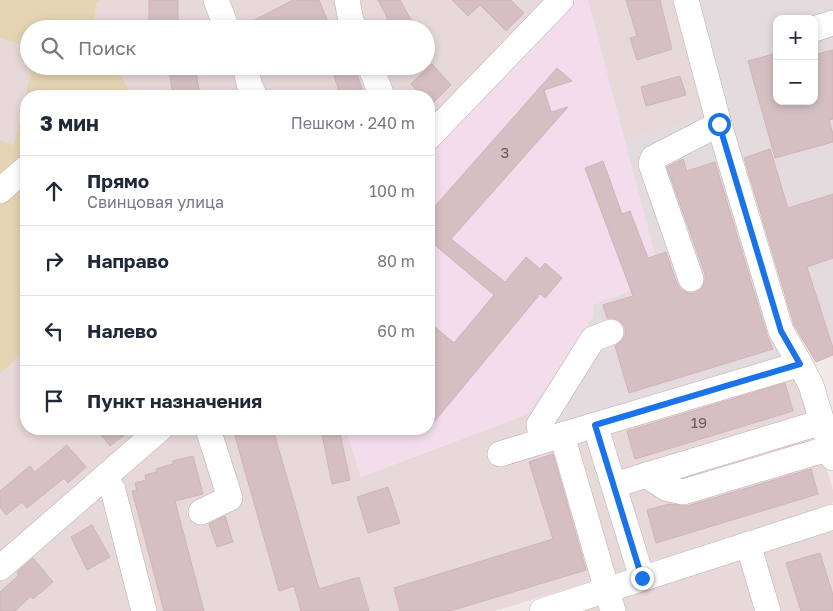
<!DOCTYPE html>
<html lang="ru">
<head>
<meta charset="utf-8">
<style>
	body { margin:0; font-family:"Golos Text",sans-serif; background:#f2f2f3; color:#1f2937 }
	.controls { position:absolute; right:15px; top:15px; display:grid; overflow:hidden; border-radius:10px; box-shadow:0 2px 8px #0003 }
	.controls button { width:45px; height:45px; display:grid; place-items:center; padding:0; border:0; border-bottom:1px solid #e0e1e3; background:#fff; color:#1f2937; font:25px sans-serif }
	.stop { position:absolute; width:15px; height:15px; margin:-11px; border:4px solid #1a73e8; border-radius:50%; background:#fff }
	.stop.end { background:#1a73e8; border-color:#fff; box-shadow:0 1px 5px #0008 }
	.list { margin:0; padding:0; list-style:none }
	h2 { display:flex; justify-content:space-between; align-items:center; height:65px; margin:0; padding:0 20px; font-size:21px }
	h2 small { font-size:16px; font-weight:400; color:#747a83 }
	.list li { display:grid; grid-template-columns:32px 1fr auto; gap:15px; align-items:center; box-sizing:border-box; height:70px; padding:0 20px; border-top:1px solid #e0e1e3 }
	.list b { display:block; font-size:19px; white-space:nowrap }
	.list p { margin:0; font-size:16px; white-space:nowrap; color:#747a83 }
	.list em { font-size:16px; font-style:normal; color:#747a83 }
	.icon { flex:none; width:28px; height:28px; fill:none; stroke:currentColor; stroke-width:2; stroke-linecap:round; stroke-linejoin:round }
	.map { position:relative; flex:none; width:833px; height:611px; overflow:hidden }
	.search { position:absolute; background:#fff; box-shadow:0 2px 8px #0003; left:20px; top:20px; width:415px; height:55px; display:flex; align-items:center; gap:12px; box-sizing:border-box; padding:0 18px; border-radius:28px; color:#747a83; font-size:19px }
	.panel { position:absolute; background:#fff; box-shadow:0 2px 8px #0003; left:20px; top:90px; width:415px; height:345px; border-radius:20px }
	.map>svg:first-child { display:block }
	.residential { fill:#e7d8d9 }
	.industrial { fill:#e3dbdd; fill-rule:evenodd }
	.medical { fill:#f3ddec }
	.green { fill:#e5d4b4 }
	.building { fill:#d5bfc3; stroke:#cfb3b8 }
	.lines { fill:none; stroke-linecap:round; stroke-linejoin:round }
	.minor-casing { stroke:#bfacaf; stroke-width:26 }
	.minor { stroke:#fff; stroke-width:25 }
	.route { stroke:#1a73e8; stroke-width:6 }
	.labels { text-anchor:middle; dominant-baseline:central; stroke-width:4; stroke-linejoin:round; paint-order:stroke }
	.number-label { font-size:15px; fill:#6a5a5d }
</style>
</head>
<body>
<div class="map">
<svg width="833" height="611" viewBox="0 0 833 611">
	<rect width="100%" height="100%" fill="#f4e9ea"/>
	<g class="residential">
		<polygon points="101,0 212,0 222,29 95,29 96,4"/>
		<polygon points="220,0 343,0 349,29 233,29"/>
		<polygon points="351,0 550,0 429,123 429,96 395,96 375,66 426,66 426,29 360,29"/>
		<polygon points="588,0 676,0 706,116 624,140"/>
		<polygon points="0,38 29,48 29,66 32,66 14,145 0,140"/>
		<polygon points="116,66 238,66 249,96 131,96 132,95"/>
		<polygon points="251,66 365,66 370,96 262,96"/>
		<polygon points="26,350 26,429 147,429 0,561 0,374"/>
		<polygon points="797,375 833,490 833,502 827,509 495,611 0,611 0,576 122,477 173,429 346,429 361,477 528,414 565,429"/>
		<polygon points="833,528 833,611 558,611"/>
	</g>
	<g class="industrial">
		<path d="M696 0H833V348L770 149 741 159ZM777 19H814V101H777Z"/>
		<polygon points="706,116 787,358 565,429 528,414 593,316 593,305 661,278 624,140"/>
	</g>
	<polygon class="medical" points="575,0 588,0 661,278 593,305 593,316 528,414 361,477 346,429 429,429 429,151"/>
	<g class="green">
		<polygon points="0,0 101,0 96,4 95,29 29,29 29,48 0,38"/>
		<polygon points="32,66 116,66 132,95 131,96 26,96 26,350 0,374 0,140 14,145"/>
	</g>
	<g class="building">
		<rect x="149" y="0" width="29" height="29"/>
		<polygon points="293,0 319,0 331,29 241,29 241,27"/>
		<polygon points="378,0 400,0 416,29 370,29 388,19"/>
		<polygon points="452,0 511,0 524,13 506,31 480,5 468,16"/>
		<polygon points="626,0 660,0 672,49 637,60 630,38 637,36"/>
		<polygon points="833,50 833,119 829,120 833,134 833,142 775,158 748,61 777,53 777,101 814,101 814,55"/>
		<polygon points="432,64 451,85 431,105 429,103 429,96 422,96 411,84"/>
		<polygon points="179,66 195,66 200,96 173,96 169,68"/>
		<polygon points="557,68 572,81 544,90 551,112 568,107 451,239 505,282 526,257 540,269 545,263 562,278 545,298 540,294 429,428 429,322 454,343 494,295 429,240 429,213"/>
		<polygon points="355,69 362,89 341,96 334,76"/>
		<polygon points="680,76 686,95 646,106 641,87"/>
		<polygon points="770,149 788,208 833,194 833,258 807,267 833,348 833,355 816,362 794,325 744,158"/>
		<polygon points="683,159 687,171 715,162 767,335 773,349 629,393 615,346 622,341 625,335 625,327 620,321 614,318 607,318 603,305 633,296 585,168 603,161 622,214 630,211 648,258 666,252 677,284 681,290 688,293 695,293 702,288 705,281 705,274 667,167"/>
		<polygon points="785,383 793,411 635,459 627,431"/>
		<polygon points="96,429 132,429 110,446"/>
		<polygon points="233,429 273,429 319,589 359,577 369,611 301,611 294,586 279,591"/>
		<polygon points="321,429 339,429 350,480 332,484"/>
		<polygon points="67,445 86,467 68,483 64,478 27,508 22,502 6,515 0,507 0,491 30,466 35,472"/>
		<polygon points="553,454 586,570 450,611 400,611 394,588 553,539 529,462"/>
		<polygon points="193,456 203,494 175,501 204,611 164,611 132,491 137,490 135,483 146,480 145,475 157,472 156,469 173,464 173,461"/>
		<polygon points="811,469 818,494 656,543 647,510 669,504 687,506"/>
		<polygon points="388,487 400,523 368,533 357,497"/>
		<polygon points="225,516 233,542 217,547 209,524"/>
		<polygon points="92,525 110,557 87,570 71,537"/>
		<polygon points="820,553 833,595 833,611 801,611 786,563"/>
		<polygon points="33,558 53,582 33,599 31,596 15,611 0,611 0,592 19,575 17,572"/>
	</g>
	<g class="lines">
		<defs>
			<g id="minor">
				<polyline points="216,0 227,29"/>
				<polyline points="347,0 351,21 354,29"/>
				<polyline points="686,0 719,124 781,331 800,364 811,385 833,458"/>
				<polyline points="814,29 833,23"/>
				<polyline points="245,66 250,87 255,96"/>
				<polyline points="370,66 382,96"/>
				<polyline points="429,137 561,0"/>
				<polyline points="0,191 26,168"/>
				<polyline points="691,279 651,164 653,158 719,124"/>
				<polyline points="595,425 642,578"/>
				<polyline points="562,435 800,364"/>
				<polyline points="542,441 539,425 593,339 611,332"/>
				<polyline points="500,454 562,435 613,611"/>
				<polyline points="646,475 666,488 683,492 830,448"/>
				<polyline points="104,478 113,490 144,611"/>
				<polyline points="614,485 822,422"/>
				<polyline points="201,512 230,498 208,429"/>
				<polyline points="748,544 768,611"/>
				<polyline points="0,568 160,429"/>
				<polyline points="542,611 833,517"/>
			</g>
		</defs>
		<use href="#minor" class="minor-casing"/>
		<use href="#minor" class="minor"/>
	</g>
	<g class="lines">
		<polyline class="route" points="642,578 595,425 800,364 781,331 719,124"/>
	</g>
	<g class="labels">
		<g class="number-label">
			<text x="505" y="152">3</text>
			<text x="699" y="422">19</text>
		</g>
	</g>
</svg>
<div class="controls">
<button>+</button>
<button>−</button>
</div>
<div class="stop" style="left:719px;top:124px"></div>
<div class="stop end" style="left:642px;top:578px"></div>
<div class="search"><svg class="icon" aria-label="search" viewBox="0 0 24 24"><circle cx="10" cy="10" r="6"/><path d="M15 15l6 6"/></svg>Поиск</div>
<section class="panel">
<h2>3 мин<small>Пешком · 240 m</small></h2>
<ul class="list">
<li><svg class="icon" aria-label="ahead" viewBox="0 0 24 24"><path d="M12 20V5M6 11l6-6 6 6"/></svg><div><b>Прямо</b><p>Свинцовая улица</p></div><em>100 m</em></li>
<li><svg class="icon" aria-label="right" viewBox="0 0 24 24"><path d="M7 20v-9h11M14 6l5 5-5 5"/></svg><div><b>Направо</b></div><em>80 m</em></li>
<li><svg class="icon" aria-label="left" viewBox="0 0 24 24"><path d="M17 20v-9H6M10 6l-5 5 5 5"/></svg><div><b>Налево</b></div><em>60 m</em></li>
<li><svg class="icon" aria-label="arrive" viewBox="0 0 24 24"><path d="M6 21V4h12l-3 4 3 4H6"/></svg><div><b>Пункт назначения</b></div></li>
</ul>
</section>
</div>
</body>
</html>
